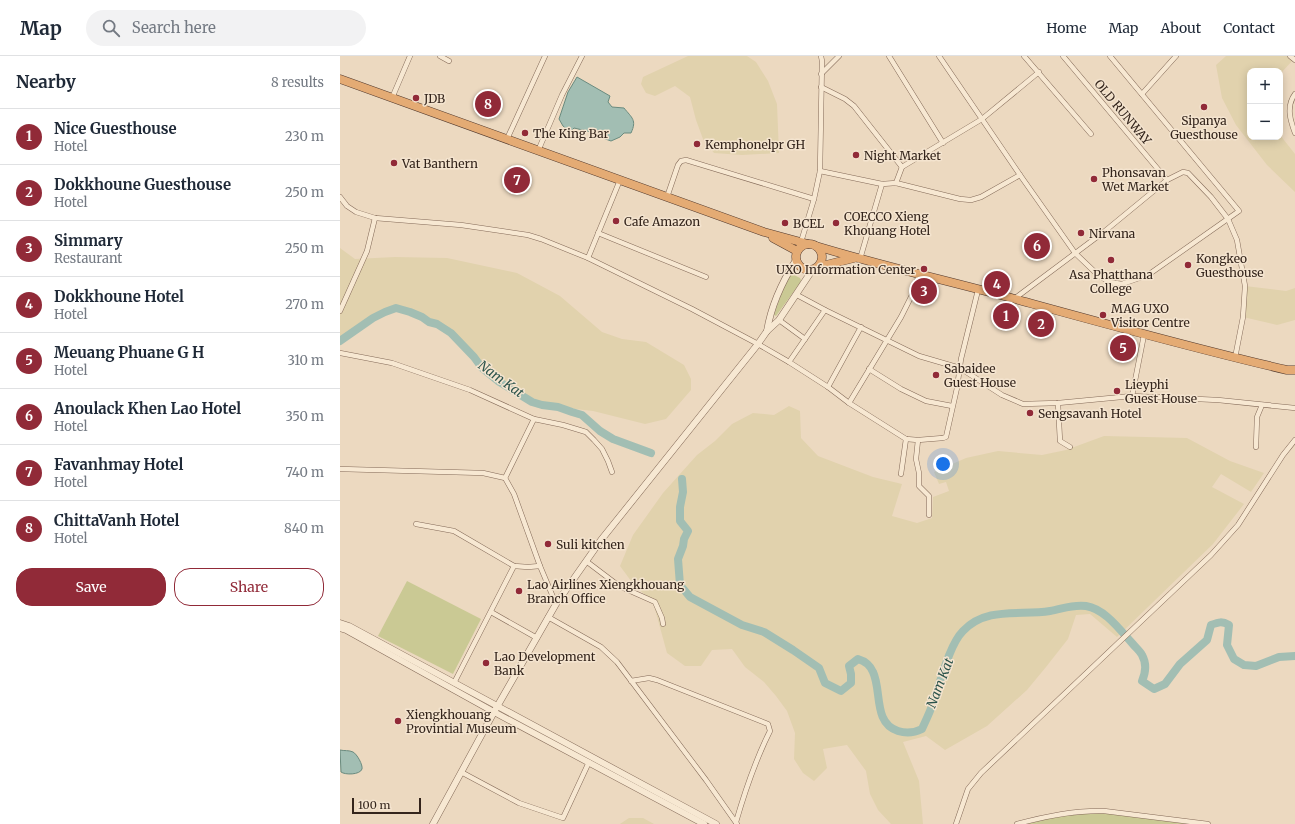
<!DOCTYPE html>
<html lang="en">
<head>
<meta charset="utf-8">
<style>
	body { margin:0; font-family:Merriweather,serif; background:#f2f2f3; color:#1f2937 }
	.controls { position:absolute; right:12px; top:12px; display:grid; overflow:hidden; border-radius:8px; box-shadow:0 2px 10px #0003 }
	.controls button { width:36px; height:36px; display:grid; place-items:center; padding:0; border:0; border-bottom:1px solid #e0e1e3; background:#fff; color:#1f2937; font:20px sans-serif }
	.scale { position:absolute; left:12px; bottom:10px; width:69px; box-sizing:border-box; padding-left:4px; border:2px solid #34251c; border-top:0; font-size:11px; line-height:14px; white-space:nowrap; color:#34251c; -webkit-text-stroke:3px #f4e4cf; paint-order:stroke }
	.you { position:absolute; left:603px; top:408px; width:14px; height:14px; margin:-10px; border:3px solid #fff; border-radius:50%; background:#1a73e8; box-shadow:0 0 0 6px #1a73e833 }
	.badge { display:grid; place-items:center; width:26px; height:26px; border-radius:50%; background:#912a38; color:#fff; font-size:13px; font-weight:700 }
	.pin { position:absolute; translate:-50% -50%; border:2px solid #fff; box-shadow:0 1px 4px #0006 }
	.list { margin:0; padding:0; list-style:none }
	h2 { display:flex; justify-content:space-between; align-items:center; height:52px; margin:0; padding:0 16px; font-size:17px }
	h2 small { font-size:13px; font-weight:400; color:#747a83 }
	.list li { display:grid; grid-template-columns:26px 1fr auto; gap:12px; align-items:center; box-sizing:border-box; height:56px; padding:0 16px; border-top:1px solid #e0e1e3 }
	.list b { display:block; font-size:15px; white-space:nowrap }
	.list p { margin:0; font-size:13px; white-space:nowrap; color:#747a83 }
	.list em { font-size:13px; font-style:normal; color:#747a83 }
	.actions { display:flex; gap:8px; padding:12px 16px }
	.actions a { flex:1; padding:9px 0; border:1px solid #912a38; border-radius:16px; text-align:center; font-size:14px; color:#912a38 }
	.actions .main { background:#912a38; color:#fff }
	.icon { flex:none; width:22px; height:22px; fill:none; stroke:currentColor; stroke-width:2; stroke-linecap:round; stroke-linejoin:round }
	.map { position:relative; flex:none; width:955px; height:768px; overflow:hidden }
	header { display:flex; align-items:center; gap:24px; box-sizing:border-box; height:56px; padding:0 20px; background:#fff; border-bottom:1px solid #e0e1e3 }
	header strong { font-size:19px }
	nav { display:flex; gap:22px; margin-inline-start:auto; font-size:14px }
	.search { width:280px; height:36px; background:#f2f2f3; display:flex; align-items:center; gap:10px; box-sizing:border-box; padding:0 14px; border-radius:22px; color:#747a83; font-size:15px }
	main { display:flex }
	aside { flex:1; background:#fff }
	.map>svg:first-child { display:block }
	.farmland { fill:#e1d2ad }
	.green { fill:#cac994 }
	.water { fill:#a2beb3; stroke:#6a8b7f }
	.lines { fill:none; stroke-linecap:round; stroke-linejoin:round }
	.river { stroke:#a2beb3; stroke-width:8 }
	.minor-casing { stroke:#846a58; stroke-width:5.5 }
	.tertiary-casing { stroke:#846a58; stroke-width:7 }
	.trunk-casing { stroke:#52392d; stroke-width:9 }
	.minor { stroke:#f7e8d2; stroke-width:4.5 }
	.tertiary { stroke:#f7e8d2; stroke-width:6 }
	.trunk { stroke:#e4ab74; stroke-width:8 }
	.poi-dot { fill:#912a38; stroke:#f4e4cf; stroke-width:1.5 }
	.labels { text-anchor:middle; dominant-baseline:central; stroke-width:3; stroke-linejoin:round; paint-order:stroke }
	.poi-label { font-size:12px; fill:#34251c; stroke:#f4e4cf; text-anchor:start }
	.street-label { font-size:12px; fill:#34251c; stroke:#f4e4cf }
	.water-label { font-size:13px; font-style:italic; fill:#2c544c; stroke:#f4e4cf }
</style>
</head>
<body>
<header>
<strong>Map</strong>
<div class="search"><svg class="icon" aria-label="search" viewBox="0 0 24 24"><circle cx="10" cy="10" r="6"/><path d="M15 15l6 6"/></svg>Search here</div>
<nav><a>Home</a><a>Map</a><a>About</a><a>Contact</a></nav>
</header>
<main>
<aside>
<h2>Nearby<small>8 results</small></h2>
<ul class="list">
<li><span class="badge">1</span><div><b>Nice Guesthouse</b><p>Hotel</p></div><em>230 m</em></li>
<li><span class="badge">2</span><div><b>Dokkhoune Guesthouse</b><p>Hotel</p></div><em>250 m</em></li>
<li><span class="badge">3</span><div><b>Simmary</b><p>Restaurant</p></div><em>250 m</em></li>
<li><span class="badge">4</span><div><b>Dokkhoune Hotel</b><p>Hotel</p></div><em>270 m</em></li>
<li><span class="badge">5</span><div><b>Meuang Phuane G H</b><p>Hotel</p></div><em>310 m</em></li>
<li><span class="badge">6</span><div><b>Anoulack Khen Lao Hotel</b><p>Hotel</p></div><em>350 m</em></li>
<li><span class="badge">7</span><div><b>Favanhmay Hotel</b><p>Hotel</p></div><em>740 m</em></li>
<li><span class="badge">8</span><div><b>ChittaVanh Hotel</b><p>Hotel</p></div><em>840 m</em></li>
</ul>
<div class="actions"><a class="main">Save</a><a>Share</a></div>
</aside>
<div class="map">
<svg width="955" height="768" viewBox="0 0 955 768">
	<rect width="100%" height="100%" fill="#ecd9c0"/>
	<g class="farmland">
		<polygon points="348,0 407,0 416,6 428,25 437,48 439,97 402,99 374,97 363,83 356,64 350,41 335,30 315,40 306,37 301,28 303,21"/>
		<polygon points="886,0 950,0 954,3 940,18 940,15 910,15 910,81 940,81 940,79 955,98 955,136 927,109 896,69 882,42 876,9"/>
		<polygon points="0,192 15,203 55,201 107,202 177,217 220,240 262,276 282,283 306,286 344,309 351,323 351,334 326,363 305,368 253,355 201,349 192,346 158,325 142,312 134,301 111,277 97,268 89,266 82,261 70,256 57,252 45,256 33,262 0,285"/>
		<polygon points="905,230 946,235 955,232 955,264 937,269 903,261"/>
		<polygon points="449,350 460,355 461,382 478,400 533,421 562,428 552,460 577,467 592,462 593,441 609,435 606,426 599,428 594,416 626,402 658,395 702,399 726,394 764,380 847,382 890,405 924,417 911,436 881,418 872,431 904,448 873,488 777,581 750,558 736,559 728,583 706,611 687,634 647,670 605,694 586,680 563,686 579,725 583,768 551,768 538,754 530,738 526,715 507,689 483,693 487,712 474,725 463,717 454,703 455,677 447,655 436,640 424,626 405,611 392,593 372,594 361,610 345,610 327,597 313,546 294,529 280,510 293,479 323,437 357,399 375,385 392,368 413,357 434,359"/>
		<polygon points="289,762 303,762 314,768 280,768"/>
	</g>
	<g class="green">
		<polygon points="452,218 460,222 461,224 460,227 436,260 434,259 447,221 449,219"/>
		<polygon points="67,525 141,563 113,618 38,580"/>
		<polygon points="748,754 868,768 677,768"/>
	</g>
	<g class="water">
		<path d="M237 21 270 40 268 46 272 51 284 52C292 62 297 64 291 77H284L280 81 271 85 260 81 251 76 234 72 230 76 223 70 219 63 228 36Z"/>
		<path d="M0 694C4 695 9 694 13 696 17 698 23 709 22 713 20 719 5 719 1 716Z"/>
	</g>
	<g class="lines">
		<g class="river">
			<polyline points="0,285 33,262 45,256 56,252 70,256 82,261 89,266 97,268 111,277 134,301 142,312 158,325 192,346 202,349 218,351 232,356 242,359 260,375 273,383 311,397"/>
			<path d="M342 423 343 436 340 451V465L348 475 344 483 343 490 338 503 340 529 350 541 402 569 424 576 453 594 479 612 485 627 501 635 511 627V618L509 610 518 603C525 605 530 609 533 616 542 635 533 667 558 675 567 678 574 677 582 673 586 664 590 656 593 647 600 628 609 589 623 575 647 550 680 560 710 555 722 553 733 548 746 550 765 553 780 574 792 587 795 591 800 595 802 599 807 608 806 616 802 625L814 633 825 628 840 608 867 584 871 569C879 566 882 565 889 569L887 589 894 603 904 609 916 610 939 601 955 600"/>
		</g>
		<defs>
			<g id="minor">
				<polyline points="100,0 109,5"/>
				<polyline points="549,0 603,87"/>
				<polyline points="599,0 680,119 735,197 758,219 769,226 782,228 808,219 899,155 770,0"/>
				<polyline points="684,0 751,78"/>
				<polyline points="723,0 827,124"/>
				<polyline points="950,0 955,4"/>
				<polyline points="481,18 499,0"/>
				<polyline points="481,31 505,43 514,50 562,111"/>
				<polyline points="802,38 836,0"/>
				<path d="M955 38C946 50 950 64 955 77"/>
				<polyline points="52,42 70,0"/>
				<polyline points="167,83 205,0"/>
				<polyline points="198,95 222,39 242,0"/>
				<polyline points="480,115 542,128 556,127 620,143 631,144 641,141 680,119"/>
				<polyline points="556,127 562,111 642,63 699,16"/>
				<polyline points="0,141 7,150 16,156 35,162 121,169 188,179 201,183 248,202 352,253 418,288 449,306 488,331 509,347 566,383 578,384 603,382 606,381 617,332 621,303 638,234"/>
				<polyline points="327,141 338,109 341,105 346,104 474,143"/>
				<polyline points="258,177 366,221"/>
				<polyline points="461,186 474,143 480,115 482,5 481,0"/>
				<polyline points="248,202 280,124"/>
				<polyline points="520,203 542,128"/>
				<polyline points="457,239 485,254 579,300 620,312 662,339 683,348 718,347 792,340 878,344 955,352"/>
				<polyline points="674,243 765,175 827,124 843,116 848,117 871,141 888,163 897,184 905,230 903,261 895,302"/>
				<polyline points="0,255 27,195 35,162"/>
				<polyline points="439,264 465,283"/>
				<polyline points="0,297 52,307 130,334 194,363 223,369 246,376 254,384 262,393 268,405 272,416"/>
				<polyline points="449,306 485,254"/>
				<polyline points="529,313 561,333 586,345 612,350"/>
				<polyline points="488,331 521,271"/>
				<polyline points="792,340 804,279"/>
				<polyline points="509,347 561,261 572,239 579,219"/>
				<polyline points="718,347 720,385 730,391"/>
				<polyline points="578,384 576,403 579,417 579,430 589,440 589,459"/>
				<polyline points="916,391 917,361 922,349"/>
				<polyline points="0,413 143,417 165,422 174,438 200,510 216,548"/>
				<polyline points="561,418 566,383"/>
				<polyline points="165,422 194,363"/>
				<polyline points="76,468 114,475 174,510 188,511 200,510"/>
				<polyline points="246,505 279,530 315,546 322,562 323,568"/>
				<polyline points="151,556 197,582"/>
				<polyline points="208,561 261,591 277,606 366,724 397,768"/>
				<path d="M291 625 309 622 317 624 428 668 430 675C415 705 405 735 396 766"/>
				<polyline points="114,627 174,510"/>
				<polyline points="121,716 179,747 223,762 249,706"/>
				<polyline points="616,768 628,733 641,717 871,499 898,469 943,399 955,384"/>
				<path d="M677 768C706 760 734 754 764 755L868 768"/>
			</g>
			<g id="tertiary">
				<path d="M427 275C431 250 442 226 456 204"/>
				<polyline points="0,567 9,570 376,768"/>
				<polyline points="0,572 6,574 154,656 364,768"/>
				<polyline points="93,768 154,656 216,548 261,484 418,288 427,275 439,264 473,213"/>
			</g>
			<g id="trunk">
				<polyline points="0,23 424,176 468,188"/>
				<polyline points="433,182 457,195"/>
				<circle cx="469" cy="201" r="13"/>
				<path d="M476 190C542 210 609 225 675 243 766 268 856 293 947 314H955"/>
				<polyline points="478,211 514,202"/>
			</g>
		</defs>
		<use href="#minor" class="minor-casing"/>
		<use href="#tertiary" class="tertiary-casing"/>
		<use href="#trunk" class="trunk-casing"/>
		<use href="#minor" class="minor"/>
		<use href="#tertiary" class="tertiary"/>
		<use href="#trunk" class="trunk"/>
	</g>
	<g class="poi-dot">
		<circle cx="76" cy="42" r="4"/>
		<circle cx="864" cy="51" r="4"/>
		<circle cx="185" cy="77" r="4"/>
		<circle cx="357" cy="88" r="4"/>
		<circle cx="516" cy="99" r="4"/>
		<circle cx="54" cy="107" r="4"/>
		<circle cx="754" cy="123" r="4"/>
		<circle cx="276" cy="165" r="4"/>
		<circle cx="445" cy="167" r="4"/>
		<circle cx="496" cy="167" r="4"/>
		<circle cx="741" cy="177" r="4"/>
		<circle cx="771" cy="204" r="4"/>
		<circle cx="848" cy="209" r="4"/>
		<circle cx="584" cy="213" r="4"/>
		<circle cx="763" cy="259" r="4"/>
		<circle cx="596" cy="319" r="4"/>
		<circle cx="777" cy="335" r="4"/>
		<circle cx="690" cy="357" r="4"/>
		<circle cx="208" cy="488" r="4"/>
		<circle cx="179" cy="535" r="4"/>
		<circle cx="146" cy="607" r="4"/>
		<circle cx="58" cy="665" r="4"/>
	</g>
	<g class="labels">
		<g class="poi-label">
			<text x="84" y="42">JDB</text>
			<text x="864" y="64" text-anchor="middle">Sipanya<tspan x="864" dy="14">Guesthouse</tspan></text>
			<text x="193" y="77">The King Bar</text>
			<text x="365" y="88">Kemphonelpr GH</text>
			<text x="524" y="99">Night Market</text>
			<text x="62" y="107">Vat Banthern</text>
			<text x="762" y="116">Phonsavan<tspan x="762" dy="14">Wet Market</tspan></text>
			<text x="504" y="160">COECCO Xieng<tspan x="504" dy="14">Khouang Hotel</tspan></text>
			<text x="284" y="165">Cafe Amazon</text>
			<text x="453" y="167">BCEL</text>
			<text x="749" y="177">Nirvana</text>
			<text x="856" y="202">Kongkeo<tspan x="856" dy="14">Guesthouse</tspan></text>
			<text x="576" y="213" text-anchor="end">UXO Information Center</text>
			<text x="771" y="218" text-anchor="middle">Asa Phatthana<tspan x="771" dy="14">College</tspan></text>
			<text x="771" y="252">MAG UXO<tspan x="771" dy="14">Visitor Centre</tspan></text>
			<text x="604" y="312">Sabaidee<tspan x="604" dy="14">Guest House</tspan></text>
			<text x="785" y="328">Lieyphi<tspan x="785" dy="14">Guest House</tspan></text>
			<text x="698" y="357">Sengsavanh Hotel</text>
			<text x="216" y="488">Suli kitchen</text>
			<text x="187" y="528">Lao Airlines Xiengkhouang<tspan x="187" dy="14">Branch Office</tspan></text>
			<text x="154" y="600">Lao Development<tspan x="154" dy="14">Bank</tspan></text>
			<text x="66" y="658">Xiengkhouang<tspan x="66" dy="14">Provintial Museum</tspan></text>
		</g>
		<g class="street-label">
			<text transform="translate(783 56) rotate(50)">OLD RUNWAY</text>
		</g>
		<g class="water-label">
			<text transform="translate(161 323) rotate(36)">Nam Kat</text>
			<text transform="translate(600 627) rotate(-69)">Nam Kat</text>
		</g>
	</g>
</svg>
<div class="controls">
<button>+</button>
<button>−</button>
</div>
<div class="scale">100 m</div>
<div class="you"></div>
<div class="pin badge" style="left:666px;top:260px">1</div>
<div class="pin badge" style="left:701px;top:268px">2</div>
<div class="pin badge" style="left:584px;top:235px">3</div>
<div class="pin badge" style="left:657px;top:228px">4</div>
<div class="pin badge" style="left:783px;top:292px">5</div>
<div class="pin badge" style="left:697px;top:190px">6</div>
<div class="pin badge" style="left:177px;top:124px">7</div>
<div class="pin badge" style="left:148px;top:48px">8</div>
</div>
</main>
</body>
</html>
